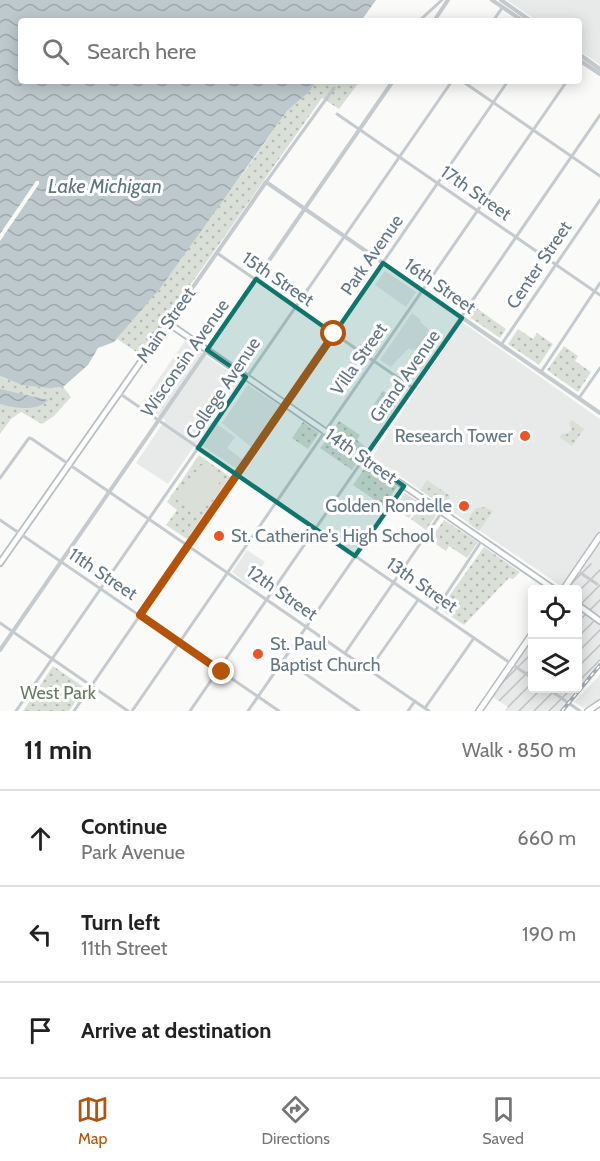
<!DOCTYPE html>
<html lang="en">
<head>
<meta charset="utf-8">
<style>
	body { margin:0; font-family:Cabin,sans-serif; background:#f2f2f2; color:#222 }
	.controls { position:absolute; right:18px; bottom:18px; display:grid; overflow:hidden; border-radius:6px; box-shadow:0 3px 15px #0003 }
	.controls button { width:54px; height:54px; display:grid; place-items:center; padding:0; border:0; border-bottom:2px solid #e0e0e0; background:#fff; color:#222; font:30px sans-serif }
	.stop { position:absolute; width:18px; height:18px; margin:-14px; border:4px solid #b45309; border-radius:50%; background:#fff }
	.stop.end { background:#b45309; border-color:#fff; box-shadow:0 2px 6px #0008 }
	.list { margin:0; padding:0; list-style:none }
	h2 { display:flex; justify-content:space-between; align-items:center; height:78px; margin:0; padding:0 24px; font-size:26px }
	h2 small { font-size:20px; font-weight:400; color:#767676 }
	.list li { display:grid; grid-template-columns:39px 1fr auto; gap:18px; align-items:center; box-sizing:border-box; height:96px; padding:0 24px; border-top:2px solid #e0e0e0 }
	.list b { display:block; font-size:22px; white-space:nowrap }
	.list p { margin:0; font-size:20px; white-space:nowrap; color:#767676 }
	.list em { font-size:20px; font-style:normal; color:#767676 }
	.icon { flex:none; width:33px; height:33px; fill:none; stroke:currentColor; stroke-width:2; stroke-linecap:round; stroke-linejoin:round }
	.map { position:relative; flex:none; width:600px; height:711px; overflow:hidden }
	.search { position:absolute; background:#fff; box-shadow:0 3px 15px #0003; left:18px; right:18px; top:18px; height:66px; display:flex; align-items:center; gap:15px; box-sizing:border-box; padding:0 21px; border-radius:6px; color:#767676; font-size:22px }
	.sheet { height:366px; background:#fff }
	nav { display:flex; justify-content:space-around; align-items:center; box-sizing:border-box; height:84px; border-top:2px solid #e0e0e0; background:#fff; font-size:16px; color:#767676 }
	nav a { display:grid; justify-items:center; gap:3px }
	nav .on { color:#b45309 }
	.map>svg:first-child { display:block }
	.built { fill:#e8e9e9 }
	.industrial { fill:url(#industrial-furrows) }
	.grass { fill:url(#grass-dots) }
	.pitch { fill:#dae0d7 }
	.water { fill:url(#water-waves) }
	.pier { fill:#fafaf8 }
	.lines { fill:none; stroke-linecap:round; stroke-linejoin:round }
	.secondary-casing { stroke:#b7bec3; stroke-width:8 }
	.primary-casing { stroke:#b6bcc0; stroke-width:8 }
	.minor { stroke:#c5cace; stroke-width:3 }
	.tertiary { stroke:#c5cace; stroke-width:4 }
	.secondary { stroke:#fff; stroke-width:4.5 }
	.primary { stroke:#fff; stroke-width:5 }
	.rail-casing { stroke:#a4acb2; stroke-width:4 }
	.rail { stroke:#fff; stroke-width:1.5; stroke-dasharray:4.5; stroke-linecap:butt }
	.route { stroke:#b45309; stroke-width:8 }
	.marked { fill:#0f766e; fill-opacity:0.2; stroke:#0f766e; stroke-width:4.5; stroke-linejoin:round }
	.poi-dot { fill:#ed5325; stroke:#fff; stroke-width:2 }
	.labels { text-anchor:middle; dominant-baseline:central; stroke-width:6; stroke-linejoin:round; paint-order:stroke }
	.street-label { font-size:18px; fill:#637685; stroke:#fff }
	.poi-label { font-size:18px; fill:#637685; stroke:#fff; text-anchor:end }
	.park-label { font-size:18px; fill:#677b63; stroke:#fff }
	.water-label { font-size:20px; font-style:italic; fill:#5e767e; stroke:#fff }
</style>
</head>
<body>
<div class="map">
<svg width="600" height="711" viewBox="0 0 600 711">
	<defs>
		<pattern id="industrial-furrows" width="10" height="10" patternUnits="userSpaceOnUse" patternTransform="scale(1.5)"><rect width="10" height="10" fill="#e8e9e9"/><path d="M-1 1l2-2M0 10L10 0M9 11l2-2" fill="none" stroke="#c0c1c2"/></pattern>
		<pattern id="grass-dots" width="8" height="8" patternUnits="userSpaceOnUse" patternTransform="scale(1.5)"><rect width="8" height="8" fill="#dae0d7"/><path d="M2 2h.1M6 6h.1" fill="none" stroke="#b4bab4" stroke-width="1.8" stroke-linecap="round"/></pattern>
		<pattern id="water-waves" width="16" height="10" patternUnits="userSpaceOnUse" patternTransform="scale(1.5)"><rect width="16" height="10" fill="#bec9ce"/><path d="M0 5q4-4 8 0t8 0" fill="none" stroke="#9ea8ad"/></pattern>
	</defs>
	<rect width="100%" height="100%" fill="#fafaf8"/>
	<g class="built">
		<polygon points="507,0 600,0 600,65 579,50 579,21 537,21"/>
		<polygon points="385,271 416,292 406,307 375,285"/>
		<polygon points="412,313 421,320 420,322 440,340 428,358 414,349 412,350 409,348 398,359 391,367 380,360"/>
		<polygon points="462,322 600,419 600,569 588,561 591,555 585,552 561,586 372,457"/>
		<polygon points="185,341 241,380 212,421 235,437 227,448 243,460 237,469 197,442 168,484 136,463 165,420 141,404"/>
		<polygon points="248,385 280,406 251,447 222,423"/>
		<polygon points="247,550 265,562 249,585 232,572"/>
		<polygon points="600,675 600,699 584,708 574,702"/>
	</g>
	<g class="industrial">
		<polygon points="588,561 600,569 600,613 595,620 600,624 600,661 578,688 578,590 567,589"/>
		<polygon points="532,639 532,688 577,688 560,711 505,711 508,707 493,697"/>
	</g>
	<g class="grass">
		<polygon points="317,81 360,81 339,109 322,98 141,355 117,339 247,168 287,111 308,93"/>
		<polygon points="475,307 506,329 500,338 468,316"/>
		<polygon points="518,329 533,339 537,333 553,344 539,365 508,344"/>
		<polygon points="564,346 578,356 575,361 591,372 578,392 547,370"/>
		<path d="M0 376C19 386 42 388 63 387L71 397 54 416 42 424 21 412 11 419 0 434Z"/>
		<polygon points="383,391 399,401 385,421 370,410"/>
		<polygon points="572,420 584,429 572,446 559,437 563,433 567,434 572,429 569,423"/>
		<polygon points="339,421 360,435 357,440 367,448 364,453 332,431"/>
		<polygon points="303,422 319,433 308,449 292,438"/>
		<polygon points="327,439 358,460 352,470 320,448"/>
		<polygon points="199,455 230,477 187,539 166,525 177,510 167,502"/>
		<polygon points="366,466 397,487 384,506 353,485"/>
		<polygon points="427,480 450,496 443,506 420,490"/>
		<polygon points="405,493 420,503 409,518 394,508"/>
		<polygon points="422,504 437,514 426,530 411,519"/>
		<polygon points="485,507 493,511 479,531 468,523 471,514 476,508"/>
		<polygon points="444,520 478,542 467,558 449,546 446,551 430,540"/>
		<polygon points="484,547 520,572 513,579 509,578 464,625 440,609"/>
		<polygon points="53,666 85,688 69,711 23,711"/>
	</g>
	<polygon class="pitch" points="201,465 222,479 198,515 177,500"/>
	<g class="water">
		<polygon points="0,0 376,0 361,21 21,21 21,81 317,81 308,93 287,111 161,287 114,342 98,348 88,365 63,387 49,388 22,385 0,376"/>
		<path d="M0 389 48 400C38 412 14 408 0 404Z"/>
	</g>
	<polygon class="pier" points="36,181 39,181 39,184 0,241 0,234"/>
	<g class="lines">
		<defs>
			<g id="secondary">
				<polyline points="0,563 168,323 555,590"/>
				<polyline points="578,605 600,621"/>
			</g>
			<g id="primary">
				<polyline points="563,590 600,536"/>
				<polyline points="479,711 532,634"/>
				<polyline points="588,711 600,703"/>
			</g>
		</defs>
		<use href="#secondary" class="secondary-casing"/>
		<use href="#primary" class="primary-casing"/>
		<g class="minor">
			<polyline points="419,21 442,0"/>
			<polyline points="493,21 502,8"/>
			<polyline points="462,81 600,176"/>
			<polyline points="337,114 600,295"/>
			<polyline points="266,182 334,88"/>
			<polyline points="217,253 413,388"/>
			<polyline points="501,345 600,200"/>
			<polyline points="541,372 600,283"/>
			<polyline points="119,393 532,678"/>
			<polyline points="579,398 600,368"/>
			<polyline points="0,478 29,438 32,439 429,711"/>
			<polyline points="0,520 279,711"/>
			<polyline points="576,570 597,584"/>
			<polyline points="435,611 482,540"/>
			<polyline points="0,623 128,711"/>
			<polyline points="345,653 442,512"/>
			<polyline points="284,659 359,711"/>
			<polyline points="369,670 418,600"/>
			<polyline points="547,688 580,711"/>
			<polyline points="425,708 474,638"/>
			<polyline points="16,711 452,81"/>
			<polyline points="74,711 508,81"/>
			<polyline points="132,711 567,81"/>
			<polyline points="190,711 600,115"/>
			<polyline points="248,711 404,486"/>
			<polyline points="408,711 415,701"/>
		</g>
		<g class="tertiary">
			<polyline points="492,0 523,21"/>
			<polyline points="501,0 531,21"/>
			<polyline points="434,21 448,0"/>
			<polyline points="579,54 600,69"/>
			<polyline points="579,60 600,74"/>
			<polyline points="168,323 266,182 600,413"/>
			<polyline points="0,650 393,81"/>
		</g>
		<use href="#secondary" class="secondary"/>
		<use href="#primary" class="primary"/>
		<defs>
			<polyline id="rail" points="562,711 600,665"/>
		</defs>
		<use href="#rail" class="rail-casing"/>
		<use href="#rail" class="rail"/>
	</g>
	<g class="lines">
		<polyline class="route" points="222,672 140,615 334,334"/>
	</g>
	<path class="marked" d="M383 263 462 318 364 458 404 486 355 556 198 448 246 377 207 350 256 279 334 334Z"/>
	<g class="poi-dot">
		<circle cx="525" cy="436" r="6"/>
		<circle cx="464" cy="506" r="6"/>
		<circle cx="219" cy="536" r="6"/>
		<circle cx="258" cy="654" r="6"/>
	</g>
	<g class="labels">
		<g class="street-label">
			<text transform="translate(476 193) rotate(35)">17th Street</text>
			<text transform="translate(372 255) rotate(-55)">Park Avenue</text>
			<text transform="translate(539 265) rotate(-56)">Center Street</text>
			<text transform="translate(278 279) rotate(34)">15th Street</text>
			<text transform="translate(440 286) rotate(35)">16th Street</text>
			<text transform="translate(166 325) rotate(-55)">Main Street</text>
			<text transform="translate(185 358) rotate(-55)">Wisconsin Avenue</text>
			<text transform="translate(359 359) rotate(-55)">Villa Street</text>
			<text transform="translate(405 376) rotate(-55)">Grand Avenue</text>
			<text transform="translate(223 388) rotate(-56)">College Avenue</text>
			<text transform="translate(361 456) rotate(35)">14th Street</text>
			<text transform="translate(103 574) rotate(34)">11th Street</text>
			<text transform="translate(422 585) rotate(35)">13th Street</text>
			<text transform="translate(282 593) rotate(35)">12th Street</text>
		</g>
		<g class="poi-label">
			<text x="513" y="436">Research Tower</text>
			<text x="452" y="506">Golden Rondelle</text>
			<text x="231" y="536" text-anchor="start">St. Catherine's High School</text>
			<text x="270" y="644" text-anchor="start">St. Paul<tspan x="270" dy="21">Baptist Church</tspan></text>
		</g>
		<g class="park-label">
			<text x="58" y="693">West Park</text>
		</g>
		<g class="water-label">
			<text x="105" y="186">Lake Michigan</text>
		</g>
	</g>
</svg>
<div class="controls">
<button><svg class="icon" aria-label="locate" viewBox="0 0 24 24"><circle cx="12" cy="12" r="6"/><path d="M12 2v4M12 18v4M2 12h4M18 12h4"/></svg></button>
<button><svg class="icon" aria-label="layers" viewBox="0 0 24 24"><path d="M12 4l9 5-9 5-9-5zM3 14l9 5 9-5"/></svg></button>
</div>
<div class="stop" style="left:334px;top:334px"></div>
<div class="stop end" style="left:222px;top:672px"></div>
<div class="search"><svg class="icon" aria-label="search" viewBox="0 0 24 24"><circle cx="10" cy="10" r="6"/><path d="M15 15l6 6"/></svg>Search here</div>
</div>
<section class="sheet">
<h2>11 min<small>Walk · 850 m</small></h2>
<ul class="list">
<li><svg class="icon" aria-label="ahead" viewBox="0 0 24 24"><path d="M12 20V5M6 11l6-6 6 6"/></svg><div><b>Continue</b><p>Park Avenue</p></div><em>660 m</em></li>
<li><svg class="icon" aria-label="left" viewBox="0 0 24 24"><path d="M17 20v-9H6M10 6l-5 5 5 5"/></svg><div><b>Turn left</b><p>11th Street</p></div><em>190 m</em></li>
<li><svg class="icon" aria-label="arrive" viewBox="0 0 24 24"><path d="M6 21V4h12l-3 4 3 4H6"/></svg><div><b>Arrive at destination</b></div></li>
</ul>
</section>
<nav>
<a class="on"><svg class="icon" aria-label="map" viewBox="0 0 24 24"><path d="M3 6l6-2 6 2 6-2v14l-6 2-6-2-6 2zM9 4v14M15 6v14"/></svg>Map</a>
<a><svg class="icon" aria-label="directions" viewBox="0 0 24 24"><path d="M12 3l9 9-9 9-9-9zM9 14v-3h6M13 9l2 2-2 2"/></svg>Directions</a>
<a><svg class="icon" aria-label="saved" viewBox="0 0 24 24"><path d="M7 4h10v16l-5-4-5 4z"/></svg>Saved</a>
</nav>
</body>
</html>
